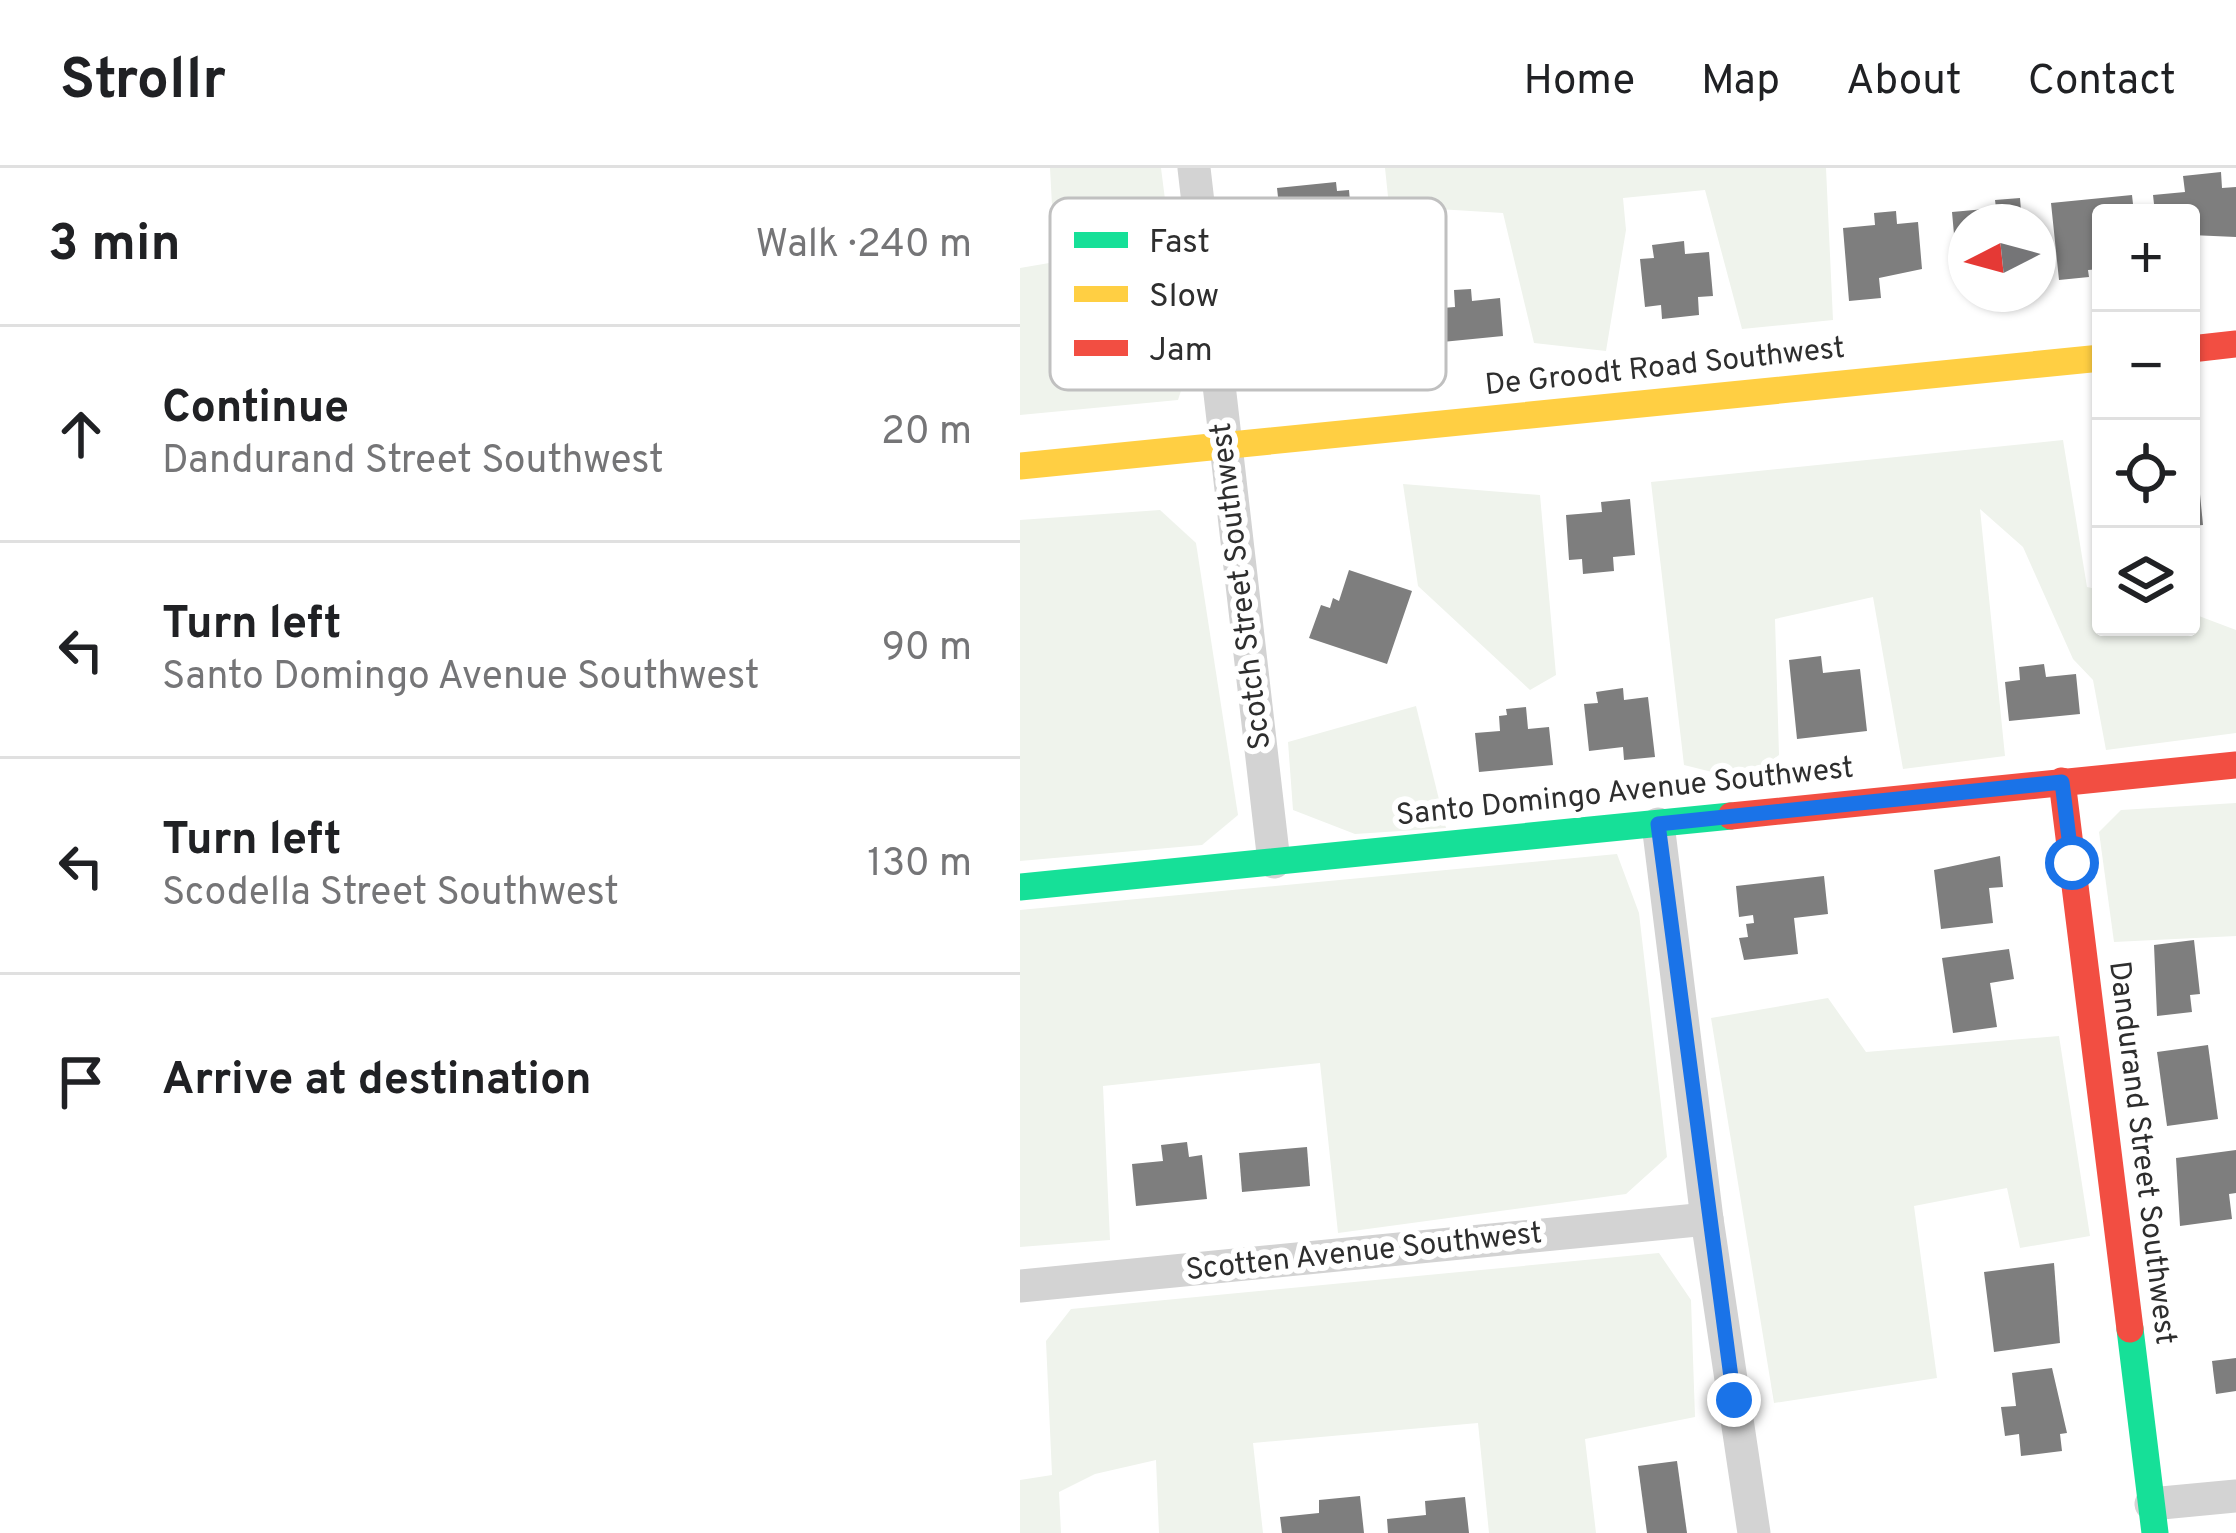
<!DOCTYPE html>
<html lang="en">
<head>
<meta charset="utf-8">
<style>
	body { margin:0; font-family:Overpass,sans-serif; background:#f6f6f6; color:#202124 }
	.controls { position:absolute; right:36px; top:36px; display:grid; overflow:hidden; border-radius:12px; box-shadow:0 3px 9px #0004 }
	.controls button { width:108px; height:108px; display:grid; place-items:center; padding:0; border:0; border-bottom:3px solid #e0e0e0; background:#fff; color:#202124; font:60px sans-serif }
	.compass { position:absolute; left:928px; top:36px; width:108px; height:108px; border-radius:50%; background:#fff; box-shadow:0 3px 9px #0004; rotate:264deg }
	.stop { position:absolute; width:36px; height:36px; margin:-27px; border:9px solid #1a73e8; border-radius:50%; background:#fff }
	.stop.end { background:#1a73e8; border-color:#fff; box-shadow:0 3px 12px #0008 }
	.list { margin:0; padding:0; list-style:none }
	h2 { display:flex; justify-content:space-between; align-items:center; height:156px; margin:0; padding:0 48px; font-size:51px }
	h2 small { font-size:39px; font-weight:400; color:#757577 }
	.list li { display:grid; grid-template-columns:78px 1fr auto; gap:36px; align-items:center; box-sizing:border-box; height:216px; padding:0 48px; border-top:3px solid #e0e0e0 }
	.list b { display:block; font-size:45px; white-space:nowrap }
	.list p { margin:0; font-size:39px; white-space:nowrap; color:#757577 }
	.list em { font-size:39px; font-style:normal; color:#757577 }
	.icon { flex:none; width:66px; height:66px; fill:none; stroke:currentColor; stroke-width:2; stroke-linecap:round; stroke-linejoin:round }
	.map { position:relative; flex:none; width:1216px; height:1365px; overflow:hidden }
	header { display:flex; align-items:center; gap:72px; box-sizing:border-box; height:168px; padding:0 60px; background:#fff; border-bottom:3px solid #e0e0e0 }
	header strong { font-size:57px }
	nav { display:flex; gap:66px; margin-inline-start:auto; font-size:42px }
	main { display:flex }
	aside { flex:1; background:#fff }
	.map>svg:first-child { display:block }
	.green { fill:#eff3ec }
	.building { fill:#7e7e7e }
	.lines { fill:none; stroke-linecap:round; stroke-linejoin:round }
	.street { stroke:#d3d3d3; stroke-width:33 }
	.fast { stroke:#16e098; stroke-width:27 }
	.slow { stroke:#ffcf43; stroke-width:27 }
	.jam { stroke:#f24e42; stroke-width:27 }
	.route { stroke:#1a73e8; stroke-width:15 }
	.labels { text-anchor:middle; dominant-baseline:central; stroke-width:12; stroke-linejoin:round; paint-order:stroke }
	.street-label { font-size:30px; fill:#2e2e2e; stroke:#fff }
	.key { fill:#fff; stroke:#c0c0c0; stroke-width:3 }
	.key-label { font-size:33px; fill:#2e2e2e }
</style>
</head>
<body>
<header>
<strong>Strollr</strong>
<nav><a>Home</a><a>Map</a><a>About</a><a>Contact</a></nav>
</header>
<main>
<aside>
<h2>3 min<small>Walk · 240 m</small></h2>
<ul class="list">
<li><svg class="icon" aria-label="ahead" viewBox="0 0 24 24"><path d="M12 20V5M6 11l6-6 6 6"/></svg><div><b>Continue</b><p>Dandurand Street Southwest</p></div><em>20 m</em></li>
<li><svg class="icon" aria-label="left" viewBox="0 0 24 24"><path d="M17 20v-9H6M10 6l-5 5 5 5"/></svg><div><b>Turn left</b><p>Santo Domingo Avenue Southwest</p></div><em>90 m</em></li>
<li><svg class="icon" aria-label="left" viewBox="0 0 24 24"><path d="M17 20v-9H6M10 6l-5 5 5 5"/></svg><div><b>Turn left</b><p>Scodella Street Southwest</p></div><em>130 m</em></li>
<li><svg class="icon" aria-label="arrive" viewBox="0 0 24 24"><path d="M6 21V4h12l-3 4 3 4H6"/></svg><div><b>Arrive at destination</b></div></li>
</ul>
</aside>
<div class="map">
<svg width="1216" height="1365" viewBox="0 0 1216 1365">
	<rect width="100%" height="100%" fill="#fff"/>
	<g class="green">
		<polygon points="30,0 141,0 167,204 158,232 0,247 0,100 35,94"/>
		<polygon points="365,0 806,0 813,152 722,161 685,22 603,30 606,62 586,183 514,175 483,45 369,38"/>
		<polygon points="1043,272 1067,419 1081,422 1081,459 1171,459 1171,445 1216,462 1216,565 1086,582 1073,512 1053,491 1003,379 960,341 985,588 883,601 853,429 755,451 759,587 724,612 664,597 631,314"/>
		<polygon points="383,316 520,327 536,507 510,522 398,418"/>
		<polygon points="140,342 176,375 218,647 182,677 0,693 0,352"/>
		<polygon points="396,538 426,660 335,666 273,642 268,574"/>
		<polygon points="1216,635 1216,768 1094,774 1079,664 1101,642"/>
		<polygon points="597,686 619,745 647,989 606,1026 318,1065 300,895 83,918 90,1072 0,1079 0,742"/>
		<polygon points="808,830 846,884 1039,868 1070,1068 1000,1080 987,1020 894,1038 917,1210 754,1235 691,850"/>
		<polygon points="639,1085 671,1132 675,1249 565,1271 576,1365 469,1365 458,1255 233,1275 243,1365 139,1365 136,1292 75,1306 39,1324 41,1365 0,1365 0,1312 32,1307 26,1173 51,1141"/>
	</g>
	<g class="building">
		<polygon points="1201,4 1202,20 1216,19 1216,69 1171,67 1171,45 1135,45 1133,27 1165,24 1163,8"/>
		<polygon points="316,14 317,23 329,22 332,56 316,57 318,81 250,88 247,58 261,56 257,20"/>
		<polygon points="1112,27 1114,45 1081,45 1081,101 1068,102 1069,109 1039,112 1031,35"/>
		<polygon points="1000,30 1002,54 946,54 946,122 939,122 932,44 976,40 975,32"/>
		<polygon points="876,43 877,56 898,54 902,101 859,110 861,130 829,133 823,60 855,57 854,45"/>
		<polygon points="664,73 665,86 689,84 693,128 678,129 679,147 642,151 641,137 625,139 620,91 634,90 632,77"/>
		<polygon points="451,121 452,133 480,130 483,168 412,175 409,141 435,139 434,122"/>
		<polygon points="1171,285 1176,285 1183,357 1171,358"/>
		<polygon points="610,331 615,387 593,389 594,403 563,406 562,391 549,392 546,347 582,344 581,334"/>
		<polygon points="329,402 392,423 367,496 289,470 301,437 310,440 313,430 319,433"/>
		<polygon points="801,488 803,505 840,501 847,563 777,571 769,492"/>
		<polygon points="1024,496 1026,509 1056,506 1060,546 989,553 985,514 1000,512 999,499"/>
		<polygon points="603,520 604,532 628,529 635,589 604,592 603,579 569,583 564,536 578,535 576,524"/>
		<polygon points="506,539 508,561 529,559 533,597 459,604 455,565 480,563 479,548 487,547 486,541"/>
		<polygon points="980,688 983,719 969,720 973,755 921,761 914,702"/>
		<polygon points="804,708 808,746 774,750 778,786 724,792 719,770 728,769 726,756 734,755 733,747 719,749 716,718"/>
		<polygon points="1174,772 1180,826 1170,827 1172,844 1137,848 1134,777"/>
		<polygon points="989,781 994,811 970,815 977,859 933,865 922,790"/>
		<polygon points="1188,877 1198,951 1147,958 1137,884"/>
		<polygon points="167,974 169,989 182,987 187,1031 116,1038 112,996 143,993 141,977"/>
		<polygon points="287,979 290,1018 222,1024 219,985"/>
		<polygon points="1216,982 1216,1025 1209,1026 1212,1051 1160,1058 1156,990"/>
		<polygon points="1034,1095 1040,1175 974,1184 964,1104"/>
		<polygon points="1216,1190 1216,1223 1196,1226 1192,1193"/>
		<polygon points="1032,1200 1047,1265 1040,1266 1042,1283 1001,1288 999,1266 985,1268 981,1239 996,1238 992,1205"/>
		<polygon points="657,1293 667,1365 627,1365 618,1298"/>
		<polygon points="340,1328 344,1365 262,1365 260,1349 299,1345 299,1332"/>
		<polygon points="445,1329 449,1365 368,1365 367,1351 406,1347 405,1333"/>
	</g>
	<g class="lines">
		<g class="street">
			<polyline points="174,0 254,694"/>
			<polyline points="638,656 687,1051 734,1365"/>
			<polyline points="0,1118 687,1051"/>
			<polyline points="1131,1336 1216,1328"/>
		</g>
		<g class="fast">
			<polyline points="0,719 711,648"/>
			<polyline points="1110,1161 1135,1365"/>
		</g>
		<polyline class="slow" points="0,298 1081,190"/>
		<g class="jam">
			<polyline points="1171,181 1216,176"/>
			<polyline points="1042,613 1110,1161"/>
			<polyline points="711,648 1216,597"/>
		</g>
	</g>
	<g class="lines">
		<polyline class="route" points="714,1232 638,656 1042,614 1052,695"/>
	</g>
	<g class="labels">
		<g class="street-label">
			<text transform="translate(645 200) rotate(-6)">De Groodt Road Southwest</text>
			<text transform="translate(222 418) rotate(-97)">Scotch Street Southwest</text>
			<text transform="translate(605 625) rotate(-6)">Santo Domingo Avenue Southwest</text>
			<text transform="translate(1121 985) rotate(83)">Dandurand Street Southwest</text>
			<text transform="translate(344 1085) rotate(-6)">Scotten Avenue Southwest</text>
		</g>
	</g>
	<rect x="30" y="30" width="396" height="192" rx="18" class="key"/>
	<rect x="54" y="64" width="54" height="16" fill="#16e098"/>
	<rect x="54" y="118" width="54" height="16" fill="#ffcf43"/>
	<rect x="54" y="172" width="54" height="16" fill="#f24e42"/>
	<g class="key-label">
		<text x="129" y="84">Fast</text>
		<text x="129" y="138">Slow</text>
		<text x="129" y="192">Jam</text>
	</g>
</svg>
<div class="controls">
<button>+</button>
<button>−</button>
<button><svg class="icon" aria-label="locate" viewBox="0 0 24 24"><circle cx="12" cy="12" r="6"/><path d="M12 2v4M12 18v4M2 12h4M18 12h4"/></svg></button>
<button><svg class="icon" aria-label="layers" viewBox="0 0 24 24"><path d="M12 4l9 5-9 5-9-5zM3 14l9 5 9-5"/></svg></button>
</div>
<svg class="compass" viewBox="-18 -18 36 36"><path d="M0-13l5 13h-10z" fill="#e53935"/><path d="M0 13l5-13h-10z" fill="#757577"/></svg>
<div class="stop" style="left:1052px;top:695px"></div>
<div class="stop end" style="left:714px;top:1232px"></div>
</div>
</main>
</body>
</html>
